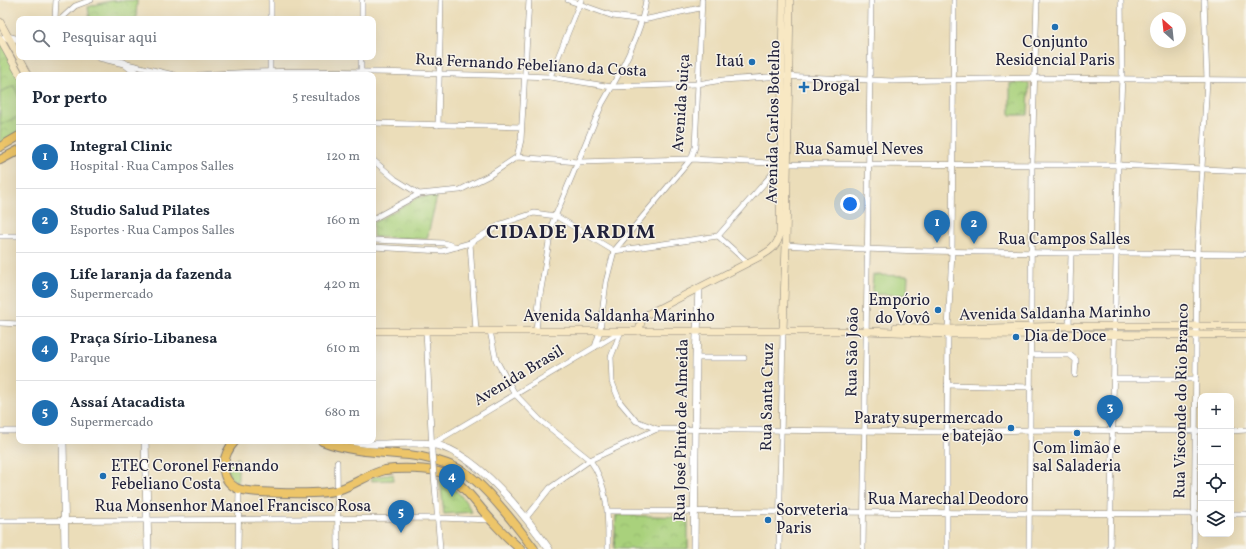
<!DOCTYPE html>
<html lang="pt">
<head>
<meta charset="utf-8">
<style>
	body { margin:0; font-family:Vollkorn,serif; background:#f2f2f3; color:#1f2937 }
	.controls { position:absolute; right:12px; bottom:12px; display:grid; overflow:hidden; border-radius:8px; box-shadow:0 4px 16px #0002 }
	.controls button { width:36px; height:36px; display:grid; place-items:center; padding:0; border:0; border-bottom:1px solid #e0e1e3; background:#fff; color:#1f2937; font:20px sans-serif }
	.compass { position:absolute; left:1150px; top:12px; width:36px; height:36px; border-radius:50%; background:#fff; box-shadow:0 4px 16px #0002; rotate:333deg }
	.you { position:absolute; left:850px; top:204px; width:14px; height:14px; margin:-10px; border:3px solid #fff; border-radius:50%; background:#1a73e8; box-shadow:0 0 0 6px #1a73e833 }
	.badge { display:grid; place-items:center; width:26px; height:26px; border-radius:50%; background:#1f6fb2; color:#fff; font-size:13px; font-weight:700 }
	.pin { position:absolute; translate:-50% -33px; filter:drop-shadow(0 1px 2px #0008) }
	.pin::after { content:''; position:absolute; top:21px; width:14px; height:12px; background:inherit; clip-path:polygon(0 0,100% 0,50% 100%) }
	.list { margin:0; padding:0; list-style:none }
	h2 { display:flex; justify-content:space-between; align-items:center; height:52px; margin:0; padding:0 16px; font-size:17px }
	h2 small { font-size:13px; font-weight:400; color:#747a83 }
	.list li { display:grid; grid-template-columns:26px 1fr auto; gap:12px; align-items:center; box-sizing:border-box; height:64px; padding:0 16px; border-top:1px solid #e0e1e3 }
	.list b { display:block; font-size:15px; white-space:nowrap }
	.list p { margin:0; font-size:13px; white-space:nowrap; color:#747a83 }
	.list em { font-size:13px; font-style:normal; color:#747a83 }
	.icon { flex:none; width:22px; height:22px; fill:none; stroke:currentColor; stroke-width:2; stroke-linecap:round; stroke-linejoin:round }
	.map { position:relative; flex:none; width:1246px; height:549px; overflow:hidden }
	.search { position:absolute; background:#fff; box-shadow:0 4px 16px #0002; left:16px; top:16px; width:360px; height:44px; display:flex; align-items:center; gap:10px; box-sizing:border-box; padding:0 14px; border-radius:8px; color:#747a83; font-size:15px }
	.panel { position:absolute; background:#fff; box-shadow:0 4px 16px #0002; left:16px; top:72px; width:360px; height:372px; border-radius:8px }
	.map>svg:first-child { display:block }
	.park { fill:url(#park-crowns); stroke:#667a5c }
	.pitch { fill:#a9d17c; stroke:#667a5c }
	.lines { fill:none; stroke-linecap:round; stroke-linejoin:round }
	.minor-casing { stroke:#86807a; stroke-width:6 }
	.tertiary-casing { stroke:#86807a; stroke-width:8 }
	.secondary-casing { stroke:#86807a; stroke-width:8 }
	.primary-casing { stroke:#86807a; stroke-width:10 }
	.minor { stroke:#fff; stroke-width:5 }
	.tertiary { stroke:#fff; stroke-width:7 }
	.secondary { stroke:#f8e8c3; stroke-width:7 }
	.primary { stroke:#edc569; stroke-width:8 }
	.minor-bridge-casing { stroke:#86807a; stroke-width:6; stroke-linecap:butt }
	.minor-bridge { stroke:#fff; stroke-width:5 }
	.poi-dot { fill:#1f6fb2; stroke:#f7f3e8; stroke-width:1.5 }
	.labels { text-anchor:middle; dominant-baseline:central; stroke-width:3; stroke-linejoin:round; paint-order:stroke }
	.poi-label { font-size:16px; fill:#22223b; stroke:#f7f3e8; text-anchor:start }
	.street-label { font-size:16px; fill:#22223b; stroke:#f7f3e8 }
	.district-label { font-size:20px; font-weight:bold; letter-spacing:1px; fill:#22223b; stroke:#f7f3e8 }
</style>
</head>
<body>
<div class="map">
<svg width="1246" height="549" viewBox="0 0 1246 549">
	<defs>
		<pattern id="park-crowns" width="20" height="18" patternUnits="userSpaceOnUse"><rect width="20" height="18" fill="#a9d17c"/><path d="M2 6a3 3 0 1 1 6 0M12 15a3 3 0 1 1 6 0" fill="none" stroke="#91b36c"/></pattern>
	</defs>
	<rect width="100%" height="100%" fill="#f7f3e8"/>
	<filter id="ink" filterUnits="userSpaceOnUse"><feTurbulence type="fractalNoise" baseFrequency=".025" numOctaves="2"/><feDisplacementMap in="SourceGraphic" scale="8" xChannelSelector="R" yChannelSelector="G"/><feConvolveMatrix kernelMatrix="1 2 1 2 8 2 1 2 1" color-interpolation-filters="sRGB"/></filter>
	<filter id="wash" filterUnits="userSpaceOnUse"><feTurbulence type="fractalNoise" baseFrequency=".012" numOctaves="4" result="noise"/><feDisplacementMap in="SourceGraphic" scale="16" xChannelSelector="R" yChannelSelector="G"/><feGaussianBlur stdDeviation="0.9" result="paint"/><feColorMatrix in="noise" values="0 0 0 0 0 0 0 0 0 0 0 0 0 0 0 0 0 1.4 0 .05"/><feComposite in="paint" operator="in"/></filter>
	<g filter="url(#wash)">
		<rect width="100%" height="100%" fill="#ebddb9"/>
		<g class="park">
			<polygon points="137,0 136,19 90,19 88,7 109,1"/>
			<polygon points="0,39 19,75 19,136 0,147"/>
			<polygon points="1010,83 1029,83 1028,115 1010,115"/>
			<polygon points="437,196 427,239 373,237 373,223 419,197"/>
			<path d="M238 458V483C229 478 227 474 227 464Z"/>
			<polygon points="393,474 394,480 370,481 373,477"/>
			<path d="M440 479C454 486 465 499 472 512L444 514Z"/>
			<polygon points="616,515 688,517 688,549 614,549"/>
		</g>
		<g class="pitch">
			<polygon points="14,86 19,97 19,116 0,125 0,92"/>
			<polygon points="873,275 908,276 907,295 872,294"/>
		</g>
	</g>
	<g filter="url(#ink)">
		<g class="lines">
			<defs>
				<g id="minor">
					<polyline points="568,0 613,16 643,20 700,8"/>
					<polyline points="55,19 56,0"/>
					<polyline points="61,19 75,6 91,0"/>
					<polyline points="271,19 271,0"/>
					<polyline points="362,19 362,0"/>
					<polyline points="127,64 174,75"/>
					<polyline points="270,74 270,57"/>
					<polyline points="361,74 361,57"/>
					<polyline points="148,75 149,75"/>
					<path d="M199 75C307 67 415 74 523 76L550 77 612 87 697 84 723 80 782 76 892 81 1035 78 1246 80"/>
					<polyline points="550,77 581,0"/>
					<polyline points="373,123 521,127"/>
					<polyline points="438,125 441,0"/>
					<polyline points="517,157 521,140 529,0"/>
					<polyline points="373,160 395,179 419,194 460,190 490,175 517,157 578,162 691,159 787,164 1118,165 1246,171"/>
					<polyline points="373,219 419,194"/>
					<polyline points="0,236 19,236"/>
					<polyline points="718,236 781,164"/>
					<polyline points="373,240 444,243 457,247"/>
					<polyline points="470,243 476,331"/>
					<path d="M786 245C939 255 1093 252 1246 254"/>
					<polyline points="373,247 442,251 470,243 501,224 534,213 556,216 614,251 718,236 748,263"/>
					<polyline points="0,323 19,324"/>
					<polyline points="1069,326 1071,254"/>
					<polyline points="426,331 432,452"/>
					<path d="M490 331 496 360 515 394 540 420 590 460C609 486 608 518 608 549"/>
					<path d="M536 331 539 301 552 224 602 104C620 73 641 36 646 0"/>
					<polyline points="621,331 611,357 612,382 620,402 636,421 657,429 947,432 1029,430 1201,431"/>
					<polyline points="595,347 600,331 606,282 614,251 691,159 695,147 702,0"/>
					<polyline points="1032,355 1070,355 1076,360 1075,375"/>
					<polyline points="696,358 744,358"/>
					<polyline points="1115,379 1196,379"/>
					<polyline points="947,385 1031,387"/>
					<polyline points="0,431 19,431"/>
					<polyline points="1231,431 1246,430"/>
					<polyline points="432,444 620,332"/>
					<polyline points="337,462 338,549"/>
					<polyline points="436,498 440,549"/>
					<polyline points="608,511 1201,514"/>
					<polyline points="1231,514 1246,514"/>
					<polyline points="526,518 550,488 590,460 657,429"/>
					<polyline points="0,521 439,518 491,520"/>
					<polyline points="238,549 239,489"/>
					<polyline points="779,549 783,331"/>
					<polyline points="863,549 871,0"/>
					<polyline points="947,549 947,432 948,329 952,252 954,0"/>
					<polyline points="1029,549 1032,164 1037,0"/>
					<polyline points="1110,549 1118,165 1122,78 1121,0"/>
					<polyline points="1194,549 1197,254 1207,80 1204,0"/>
				</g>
				<g id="tertiary">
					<polyline points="0,40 7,37 19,40"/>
					<polyline points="99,57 124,63 139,75"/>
					<polyline points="63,441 65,549"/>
					<polyline points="145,441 148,549"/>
					<path d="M351 441C376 448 405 440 431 444 475 450 524 514 549 549"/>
					<polyline points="694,549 696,358 699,288"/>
				</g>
				<g id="secondary">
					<polyline points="0,22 29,75"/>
					<polyline points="0,39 20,75"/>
					<polyline points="896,327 948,329 1069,326 1246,326"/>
					<polyline points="373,331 866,331 948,334 1246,335"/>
					<path d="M639 331 641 322 644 316 759 257C770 251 778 246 780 233L783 0"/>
					<polyline points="783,331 786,245 790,0"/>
				</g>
				<g id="primary">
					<polyline points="0,147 19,136"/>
					<polyline points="0,160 19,150"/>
					<path d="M235 441C223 454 217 477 236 488 248 494 324 495 338 490 354 485 368 474 385 470 399 468 429 468 442 473 464 483 476 504 492 521 501 531 510 540 520 549"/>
					<path d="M322 441C351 452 379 452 409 455 427 457 449 463 464 472 485 484 519 529 534 549"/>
				</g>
			</defs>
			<use href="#minor" class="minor-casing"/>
			<use href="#tertiary" class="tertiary-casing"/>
			<use href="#secondary" class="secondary-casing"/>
			<use href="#primary" class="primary-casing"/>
			<use href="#minor" class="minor"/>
			<use href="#tertiary" class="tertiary"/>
			<use href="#secondary" class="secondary"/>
			<use href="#primary" class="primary"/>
			<defs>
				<polyline id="minor-bridge" points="432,452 436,498"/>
			</defs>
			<use href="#minor-bridge" class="minor-bridge-casing"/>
			<use href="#minor-bridge" class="minor-bridge"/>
		</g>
	</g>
	<g class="poi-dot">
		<circle cx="1055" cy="27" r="4"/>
		<circle cx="752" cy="62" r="4"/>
		<path d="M802 81h4v4h4v4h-4v4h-4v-4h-4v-4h4z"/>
		<circle cx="938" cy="310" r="4"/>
		<circle cx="1016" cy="337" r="4"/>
		<circle cx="1011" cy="428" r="4"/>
		<circle cx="1077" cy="433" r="4"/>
		<circle cx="103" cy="476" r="4"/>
		<circle cx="768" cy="520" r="4"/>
	</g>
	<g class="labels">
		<g class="poi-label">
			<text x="1055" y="43" text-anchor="middle">Conjunto<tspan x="1055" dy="18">Residencial Paris</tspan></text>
			<text x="744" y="62" text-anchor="end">Itaú</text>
			<text x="812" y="87">Drogal</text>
			<text x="930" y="301" text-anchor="end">Empório<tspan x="930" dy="18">do Vovô</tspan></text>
			<text x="1024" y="337">Dia de Doce</text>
			<text x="1003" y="419" text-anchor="end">Paraty supermercado<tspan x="1003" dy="18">e batejão</tspan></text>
			<text x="1077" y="449" text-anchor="middle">Com limão e<tspan x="1077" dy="18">sal Saladeria</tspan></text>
			<text x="111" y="467">ETEC Coronel Fernando<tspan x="111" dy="18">Febeliano Costa</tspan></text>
			<text x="776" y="511">Sorveteria<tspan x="776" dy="18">Paris</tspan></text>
		</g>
		<g class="street-label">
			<text transform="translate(531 66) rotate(3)">Rua Fernando Febeliano da Costa</text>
			<text transform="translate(682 103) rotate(-86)">Avenida Suiça</text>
			<text transform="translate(774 122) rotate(-89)">Avenida Carlos Botelho</text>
			<text x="859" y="150">Rua Samuel Neves</text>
			<text x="1064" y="240">Rua Campos Salles</text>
			<text transform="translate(1055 314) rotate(-1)">Avenida Saldanha Marinho</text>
			<text x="619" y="317">Avenida Saldanha Marinho</text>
			<text transform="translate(853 352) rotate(-89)">Rua São João</text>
			<text transform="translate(519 376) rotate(-31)">Avenida Brasil</text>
			<text transform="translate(768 397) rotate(-89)">Rua Santa Cruz</text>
			<text transform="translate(1182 401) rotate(-89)">Rua Visconde do Rio Branco</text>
			<text transform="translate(682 430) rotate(-89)">Rua José Pinto de Almeida</text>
			<text x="948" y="500">Rua Marechal Deodoro</text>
			<text x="233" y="507">Rua Monsenhor Manoel Francisco Rosa</text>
		</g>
		<g class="district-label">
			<text x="571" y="233">CIDADE JARDIM</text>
		</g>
	</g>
</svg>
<div class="controls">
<button>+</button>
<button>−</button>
<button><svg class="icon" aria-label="locate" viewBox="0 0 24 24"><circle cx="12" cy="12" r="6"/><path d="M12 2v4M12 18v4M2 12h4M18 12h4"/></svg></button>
<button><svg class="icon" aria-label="layers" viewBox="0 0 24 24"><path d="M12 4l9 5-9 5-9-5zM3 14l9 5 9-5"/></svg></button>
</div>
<svg class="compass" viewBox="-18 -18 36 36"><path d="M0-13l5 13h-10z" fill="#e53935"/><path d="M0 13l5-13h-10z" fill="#747a83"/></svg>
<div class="you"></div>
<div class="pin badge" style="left:937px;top:243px">1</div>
<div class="pin badge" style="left:974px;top:244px">2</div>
<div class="pin badge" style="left:1110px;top:428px">3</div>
<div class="pin badge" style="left:452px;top:497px">4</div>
<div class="pin badge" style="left:401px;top:533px">5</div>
<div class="search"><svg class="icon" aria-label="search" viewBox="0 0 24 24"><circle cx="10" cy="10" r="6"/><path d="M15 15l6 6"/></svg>Pesquisar aqui</div>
<section class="panel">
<h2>Por perto<small>5 resultados</small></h2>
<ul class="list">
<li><span class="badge">1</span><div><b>Integral Clinic</b><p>Hospital · Rua Campos Salles</p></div><em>120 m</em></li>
<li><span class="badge">2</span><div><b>Studio Salud Pilates</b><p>Esportes · Rua Campos Salles</p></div><em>160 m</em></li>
<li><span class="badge">3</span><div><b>Life laranja da fazenda</b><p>Supermercado</p></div><em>420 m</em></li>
<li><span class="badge">4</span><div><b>Praça Sírio-Libanesa</b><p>Parque</p></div><em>610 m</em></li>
<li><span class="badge">5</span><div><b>Assaí Atacadista</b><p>Supermercado</p></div><em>680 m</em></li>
</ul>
</section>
</div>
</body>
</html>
